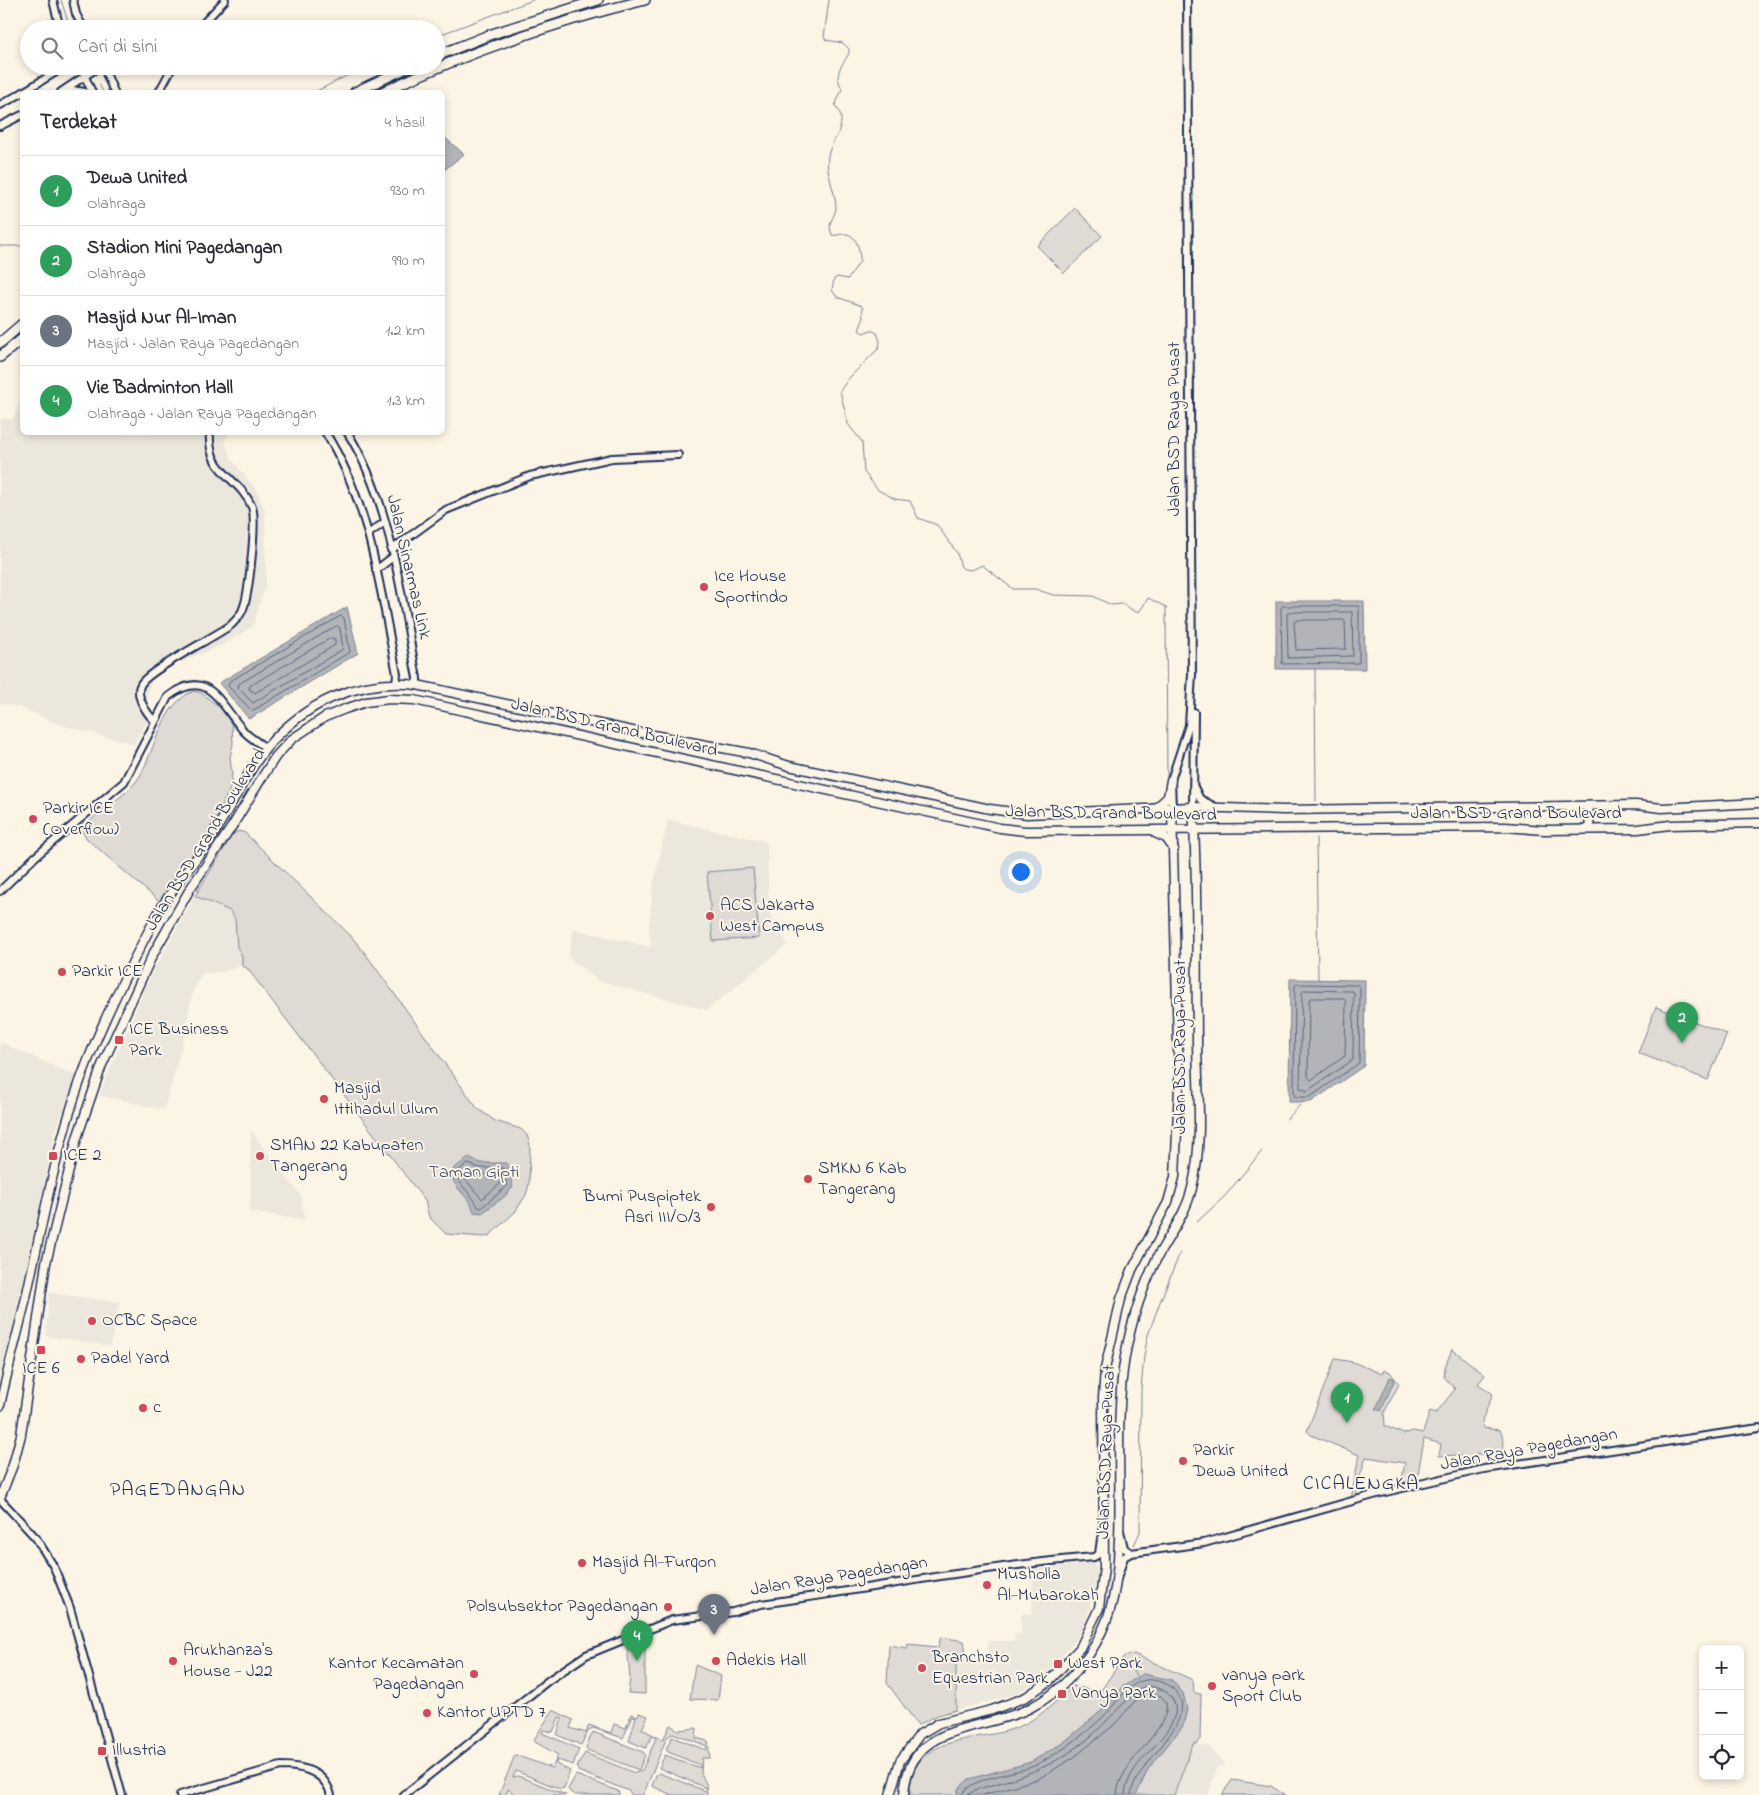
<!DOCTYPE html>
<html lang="id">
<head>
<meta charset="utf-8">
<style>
	body { margin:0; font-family:"Indie Flower",sans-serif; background:#f2f2f3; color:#2b2b33 }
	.controls { position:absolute; right:15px; bottom:15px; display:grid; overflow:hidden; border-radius:8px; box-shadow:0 2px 8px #0003 }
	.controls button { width:45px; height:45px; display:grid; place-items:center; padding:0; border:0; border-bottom:1px solid #e1e1e2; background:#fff; color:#2b2b33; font:25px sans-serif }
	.you { position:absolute; left:1020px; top:871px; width:18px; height:18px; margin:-12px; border:4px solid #fff; border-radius:50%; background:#1a73e8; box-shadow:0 0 0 8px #1a73e833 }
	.badge { display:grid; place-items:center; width:32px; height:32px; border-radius:50%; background:#0f766e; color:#fff; font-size:16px; font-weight:700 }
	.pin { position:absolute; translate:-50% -41px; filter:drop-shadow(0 1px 2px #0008) }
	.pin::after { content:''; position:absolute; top:26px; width:18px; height:15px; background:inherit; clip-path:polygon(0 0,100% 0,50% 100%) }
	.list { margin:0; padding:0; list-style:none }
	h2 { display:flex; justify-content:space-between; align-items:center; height:65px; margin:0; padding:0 20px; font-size:21px }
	h2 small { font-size:16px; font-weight:400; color:#7c7c81 }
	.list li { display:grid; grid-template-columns:32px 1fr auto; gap:15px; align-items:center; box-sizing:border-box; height:70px; padding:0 20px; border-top:1px solid #e1e1e2 }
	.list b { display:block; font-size:19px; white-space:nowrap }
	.list p { margin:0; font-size:16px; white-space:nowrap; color:#7c7c81 }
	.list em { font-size:16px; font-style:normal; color:#7c7c81 }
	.icon { flex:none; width:28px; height:28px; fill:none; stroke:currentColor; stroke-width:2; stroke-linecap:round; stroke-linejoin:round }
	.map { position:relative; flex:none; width:1759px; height:1795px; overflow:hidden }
	.search { position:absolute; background:#fff; box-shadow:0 2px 8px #0003; left:20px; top:20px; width:425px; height:55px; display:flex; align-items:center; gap:12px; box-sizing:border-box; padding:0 18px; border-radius:28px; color:#7c7c81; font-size:19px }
	.panel { position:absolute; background:#fff; box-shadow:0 2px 8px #0003; left:20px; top:90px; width:425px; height:345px; border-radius:8px }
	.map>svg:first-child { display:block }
	.built { fill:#ece7dc }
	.green { fill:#dfdbd4; stroke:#7d8599 }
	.water { fill:#b2b4b8; stroke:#767f94 }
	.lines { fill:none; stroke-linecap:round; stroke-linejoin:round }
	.shore { stroke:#576482; stroke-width:1 }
	.stream { stroke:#767f94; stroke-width:1 }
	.minor-casing { stroke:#1b2f5e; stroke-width:10 }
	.major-casing { stroke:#1b2f5e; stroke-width:11 }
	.highway-casing { stroke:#1b2f5e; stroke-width:12 }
	.minor { stroke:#fcf5e5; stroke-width:6 }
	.major { stroke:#fcf5e5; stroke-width:8 }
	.highway { stroke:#fcf5e5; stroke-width:9 }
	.poi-dot { fill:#d1495b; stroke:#fcf5e5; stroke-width:2 }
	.labels { text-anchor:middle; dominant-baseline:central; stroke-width:4; stroke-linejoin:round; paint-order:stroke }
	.street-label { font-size:18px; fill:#1b2f5e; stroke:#fcf5e5 }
	.poi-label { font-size:18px; fill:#1b2f5e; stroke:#fcf5e5; text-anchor:start }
	.park-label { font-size:18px; fill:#425176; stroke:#fcf5e5 }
	.quarter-label { font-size:20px; letter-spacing:1px; fill:#1b2f5e; stroke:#fcf5e5 }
</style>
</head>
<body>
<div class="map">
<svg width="1759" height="1795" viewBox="0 0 1759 1795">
	<rect width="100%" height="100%" fill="#fcf5e5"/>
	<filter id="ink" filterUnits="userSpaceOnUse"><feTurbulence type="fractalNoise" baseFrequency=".02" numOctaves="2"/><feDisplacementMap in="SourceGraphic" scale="10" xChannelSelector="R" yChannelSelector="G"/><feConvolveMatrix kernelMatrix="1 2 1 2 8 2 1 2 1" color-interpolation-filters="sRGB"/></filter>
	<g filter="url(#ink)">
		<g class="built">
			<polygon points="22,359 22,432 228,433 225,442 232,460 255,488 265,510 266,584 253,626 227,643 154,673 147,696 150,716 134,744 61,725 19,707 0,703 0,419 13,419 22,396 18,364"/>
			<polygon points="668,820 767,842 769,911 773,922 788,944 707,1010 599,981 568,957 574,929 651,947 649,927 653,886"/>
			<polygon points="195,896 230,911 235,919 237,947 242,956 242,966 224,972 203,973 193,990 184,1038 164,1110 99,1095 151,975"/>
			<polygon points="0,1042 76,1076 55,1133 0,1389"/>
			<polygon points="251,1131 301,1196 305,1220 250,1212"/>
			<polygon points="49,1293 120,1302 110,1346 46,1336"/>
			<polygon points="1095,1562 1097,1575 1088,1615 1077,1638 1054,1666 1035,1683 1010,1696 956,1710 956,1653 966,1653 967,1657 981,1657 982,1663 989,1662 988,1641 1015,1641 1014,1634 1021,1634 1021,1614 1032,1614 1033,1570"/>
			<polygon points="1193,1743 1209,1747 1225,1765 1217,1767 1208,1795 1174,1795"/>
		</g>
		<g class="green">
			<polygon points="1075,208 1102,236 1064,273 1037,246"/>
			<path d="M194 691 201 693 221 708 232 725 233 744 230 757 232 774 231 787 208 832 160 902 87 839 82 831C95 810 126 799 140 776 155 749 163 702 194 691Z"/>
			<polygon points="239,831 245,833 350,935 365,953 477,1108 495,1121 521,1129 527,1135 530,1145 529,1184 526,1195 515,1212 489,1236 483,1237 446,1234 429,1217 425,1201 247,968 242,966 242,956 237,947 235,919 230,911 195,896 233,834"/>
			<polygon points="753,868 759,938 713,941 707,872"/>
			<polygon points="1656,1007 1727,1034 1708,1080 1638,1053"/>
			<polygon points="1452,1349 1485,1375 1478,1384 1493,1394 1482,1420 1483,1428 1500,1430 1504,1440 1503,1455 1476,1454 1476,1467 1460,1470 1460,1455 1439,1456 1441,1444 1424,1439 1417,1480 1401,1483 1405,1463 1366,1457 1357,1487 1357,1497 1351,1499 1359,1455 1311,1435 1307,1431 1335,1359 1353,1362 1382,1374 1384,1370 1390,1372 1399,1384 1384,1413 1385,1426 1404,1434 1413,1431 1423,1433 1430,1411 1436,1413 1455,1389 1444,1377 1445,1367"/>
			<polygon points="645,1636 645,1694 628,1693 630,1679 627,1644"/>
			<polygon points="941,1637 964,1641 966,1653 956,1653 956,1710 938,1715 918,1725 887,1683 889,1645 907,1648 908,1644 938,1647"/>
			<path d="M1134 1654 1193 1680 1194 1693 1201 1694 1200 1740 1198 1743 1193 1744 1174 1795H910C910 1731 976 1744 1018 1727 1038 1719 1057 1701 1073 1686L1092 1690 1102 1689 1124 1656Z"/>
			<polygon points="695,1665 721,1676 718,1700 690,1699"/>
			<polygon points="553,1710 573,1720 570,1728 586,1733 589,1725 611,1733 614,1724 626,1728 631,1714 638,1716 639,1713 648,1716 642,1729 663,1740 670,1725 678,1730 697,1728 696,1738 708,1741 710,1758 702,1758 701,1773 706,1784 707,1795 672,1795 652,1786 656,1775 659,1773 705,1791 706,1788 659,1768 665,1755 700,1768 700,1765 668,1752 666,1749 672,1737 706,1750 707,1746 673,1733 667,1737 643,1795 632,1795 629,1791 578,1771 577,1767 585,1753 635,1773 642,1771 656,1738 652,1736 646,1748 629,1741 636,1717 633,1716 623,1738 593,1728 589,1730 581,1745 557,1735 562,1718 559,1717 553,1732 543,1730 542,1733 579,1749 573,1765 557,1760 556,1764 570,1771 564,1788 560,1789 516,1771 513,1777 518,1776 566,1795 515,1795 508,1789 506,1795 499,1795 515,1755 552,1768 558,1755 533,1741"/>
			<polygon points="593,1732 643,1752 645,1755 639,1770 587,1750 586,1747"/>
			<polygon points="576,1775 618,1791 619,1795 576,1795 570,1792 568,1789"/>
			<polygon points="1232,1780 1271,1786 1285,1795 1222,1795"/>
		</g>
		<g class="water">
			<polygon points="443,136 464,154 443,171"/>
			<polygon points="1276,601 1364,601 1365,669 1276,669"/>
			<polygon points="347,607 358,653 249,719 219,683"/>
			<polygon points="1290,979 1365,980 1364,1066 1311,1102 1289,1102"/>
			<path d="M468 1158 481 1163H507L513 1187 504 1197 482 1213 474 1212C470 1197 457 1192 452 1177L454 1168Z"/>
			<polygon points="1390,1377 1395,1379 1381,1411 1376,1409"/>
			<polygon points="1143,1674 1172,1680 1183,1693 1187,1709 1183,1726 1149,1768 1136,1795 957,1795 958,1789 969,1779 1031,1762 1064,1742 1101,1711 1122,1687"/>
		</g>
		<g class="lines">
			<g class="shore">
				<polygon points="1283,606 1359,606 1359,663 1282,664 1281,608"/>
				<polygon points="1289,612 1352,612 1353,656 1288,658 1287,615"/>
				<polygon points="341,616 344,618 350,652 252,711 228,686 229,682"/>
				<polygon points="1297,620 1345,620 1346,649 1296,650 1294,622"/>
				<polygon points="337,626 340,628 343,649 253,703 238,688 239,684"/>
				<polygon points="331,638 335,639 335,645 255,693 249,689 250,686"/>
				<polygon points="1298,984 1358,985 1360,987 1359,1063 1310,1097 1296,1097 1294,1095 1295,986"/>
				<polygon points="1304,990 1352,991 1354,993 1353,1060 1307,1091 1300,1088 1302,993"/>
				<polygon points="1312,998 1344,998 1346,1001 1345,1056 1311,1080 1308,1077 1309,1000"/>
				<path d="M468 1164 480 1168H503L507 1186 481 1208 478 1207C473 1194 462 1189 457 1176L458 1171Z"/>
				<polygon points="469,1171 479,1174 498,1175 501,1183 482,1199 464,1178 464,1175"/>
				<path d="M962 1795C967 1778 1018 1773 1034 1766 1045 1761 1056 1753 1066 1747 1080 1737 1093 1727 1105 1715 1120 1699 1133 1674 1158 1681 1167 1684 1172 1686 1177 1693 1199 1722 1134 1764 1131 1795"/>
				<path d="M968 1795 975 1790C1020 1777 1051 1769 1089 1738 1109 1721 1123 1700 1145 1686 1164 1686 1182 1699 1173 1720 1162 1746 1127 1764 1125 1795"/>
				<path d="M983 1795 1038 1779 1073 1758 1114 1725 1135 1701 1147 1693 1161 1696 1166 1702C1172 1730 1119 1760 1117 1795"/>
			</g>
			<g class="stream">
				<polyline points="61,0 69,25"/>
				<path d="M829 0 824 37 826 40 843 43 849 49V53C842 67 833 72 842 89L835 106C851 122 831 140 828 156 825 173 835 189 836 206 836 219 826 220 832 235 837 236 839 234 844 234 857 233 860 251 860 261L848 279 837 277 834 279 832 290 837 297 862 306 863 320 859 330 863 333 871 330 877 333 880 341 879 348 849 378 840 391 848 424 862 442 864 472 878 490 895 499 910 501 918 518 937 525 957 553 961 567 964 569 972 570 982 565 1013 589H1035L1053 595 1093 596 1111 605 1122 604 1136 612 1140 611 1148 598 1166 607 1167 781"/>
				<polyline points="436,36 533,0"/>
				<polyline points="99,84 103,92"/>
				<polyline points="315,92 366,66"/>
				<polyline points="0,246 22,246"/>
				<polyline points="1315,669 1316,801"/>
				<polyline points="1316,838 1318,979"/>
				<polyline points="1287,1119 1303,1102"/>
				<polyline points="1197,1222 1225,1196 1262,1151"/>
				<polyline points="1134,1545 1140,1532 1141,1389 1144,1356 1148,1335 1160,1302 1180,1253"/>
				<polyline points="1131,1668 1137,1677"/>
			</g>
			<defs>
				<g id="minor">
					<polyline points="53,0 60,29"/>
					<polyline points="73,0 76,14 84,29"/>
					<polyline points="198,29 225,0"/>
					<polyline points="80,66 92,92"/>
					<polyline points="103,66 114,92"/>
					<polyline points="23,92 66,66"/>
					<polyline points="61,92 100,66"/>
					<polyline points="67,92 72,90 85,92"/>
					<polyline points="159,92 173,66"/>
					<polyline points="0,105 22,93"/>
					<polyline points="0,126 22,115"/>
					<path d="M325 432C371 504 380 591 397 674L396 683"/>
					<path d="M347 432C392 502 401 598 417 678V685"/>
					<polyline points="368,534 385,522"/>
					<polyline points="391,550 446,510 530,476 612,458 678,455"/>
					<polyline points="376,570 393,557"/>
					<path d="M155 721C147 714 134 695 141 684 149 670 213 638 231 625 237 619 242 614 244 606 249 592 257 520 252 507 238 475 207 474 210 432"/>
					<polyline points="1194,787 1200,799 1215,807"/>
					<polyline points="1193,807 1194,712"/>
					<polyline points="1172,808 1171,780 1189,725 1192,674 1187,0"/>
					<path d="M0 891 35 857 124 782 168 697C207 666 219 702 242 729 248 737 258 742 266 748"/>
					<polyline points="0,1499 36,1538 54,1567 70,1608 122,1795"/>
					<polyline points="1120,1531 1124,1548 1131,1553"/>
					<polyline points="1117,1579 1124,1557 1131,1553 1204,1543 1377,1494 1484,1469 1759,1428"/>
					<path d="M180 1795 281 1766C302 1766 325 1771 331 1795"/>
					<path d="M404 1795 549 1680 586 1655 672 1620 733 1612 761 1604C872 1589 982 1566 1094 1557L1099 1554 1101 1539"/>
				</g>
				<g id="major">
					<polyline points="1588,806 1590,829"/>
					<polyline points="1157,807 1168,797 1171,780"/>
					<polyline points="1155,833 1166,838 1174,849"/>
					<path d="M0 1406C7 1371 17 1337 25 1302 40 1235 52 1168 73 1102 93 1039 126 973 157 915 171 889 194 863 211 838 230 809 245 774 267 747 305 703 358 678 417 685L637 732 749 753 789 766 990 809 1027 814 1193 807 1283 810 1636 805 1662 808 1759 803"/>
					<polyline points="0,1498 13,1465 21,1435 46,1263 77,1138 102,1065 152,956 190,889 231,828 263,776 276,756 292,739 325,717 345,709 366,702 389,699 414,700 1000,828 1025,831 1505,827 1544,830 1638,829 1670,825 1759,823"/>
					<polyline points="890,1795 900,1761 920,1734 939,1723 992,1710 1026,1697 1049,1681 1080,1648 1099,1608 1104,1567 1103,1398 1105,1369 1121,1299 1132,1270 1168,1202 1175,1177 1179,1086 1172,808"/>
					<path d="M904 1795C908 1720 981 1733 1030 1708 1061 1692 1088 1663 1102 1631 1116 1602 1118 1571 1119 1538 1121 1482 1116 1426 1123 1370 1128 1332 1140 1293 1157 1258 1169 1235 1186 1214 1192 1188 1204 1141 1197 1086 1197 1037 1196 961 1198 884 1193 807"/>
				</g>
				<g id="highway">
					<polyline points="436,56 489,35 598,0"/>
					<polyline points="355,92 411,66"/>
					<path d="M382 92C466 53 555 22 645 0"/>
					<polyline points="0,343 22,324"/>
					<polyline points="0,357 22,339"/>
				</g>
			</defs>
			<use href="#minor" class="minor-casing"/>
			<use href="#major" class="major-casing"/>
			<use href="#highway" class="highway-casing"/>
			<use href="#minor" class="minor"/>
			<use href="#major" class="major"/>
			<use href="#highway" class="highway"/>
		</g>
	</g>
	<g class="poi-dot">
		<circle cx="704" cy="587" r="5"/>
		<circle cx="33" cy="819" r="5"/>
		<circle cx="710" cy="916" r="5"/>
		<circle cx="62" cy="972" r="5"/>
		<rect x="114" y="1035" width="10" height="10" rx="2.5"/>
		<circle cx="324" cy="1099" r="5"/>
		<rect x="48" y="1151" width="10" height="10" rx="2.5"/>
		<circle cx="260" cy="1156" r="5"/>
		<circle cx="808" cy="1179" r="5"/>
		<circle cx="711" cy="1207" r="5"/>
		<circle cx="92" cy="1321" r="5"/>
		<rect x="36" y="1345" width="10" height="10" rx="2.5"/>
		<circle cx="81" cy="1359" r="5"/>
		<circle cx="143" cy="1408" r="5"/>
		<circle cx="1183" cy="1461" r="5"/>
		<circle cx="582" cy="1563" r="5"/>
		<circle cx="987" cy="1585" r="5"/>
		<circle cx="668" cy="1607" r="5"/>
		<circle cx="173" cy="1661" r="5"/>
		<circle cx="716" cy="1661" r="5"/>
		<rect x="1053" y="1659" width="10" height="10" rx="2.5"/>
		<circle cx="922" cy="1668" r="5"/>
		<circle cx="474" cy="1674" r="5"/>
		<circle cx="1212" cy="1686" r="5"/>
		<rect x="1057" y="1689" width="10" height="10" rx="2.5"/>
		<circle cx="427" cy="1713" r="5"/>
		<rect x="97" y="1746" width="10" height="10" rx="2.5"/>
	</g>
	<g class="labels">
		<g class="street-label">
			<text transform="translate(1175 429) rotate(-90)">Jalan BSD Raya Pusat</text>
			<text transform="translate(408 567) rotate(77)">Jalan Sinarmas Link</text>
			<text transform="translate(614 728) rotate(13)">Jalan BSD Grand Boulevard</text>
			<text transform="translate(1111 814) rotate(1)">Jalan BSD Grand Boulevard</text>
			<text x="1516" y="814">Jalan BSD Grand Boulevard</text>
			<text transform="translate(206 840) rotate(-58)">Jalan BSD Grand Boulevard</text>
			<text transform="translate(1181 1047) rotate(-90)">Jalan BSD Raya Pusat</text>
			<text transform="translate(1529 1450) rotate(-10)">Jalan Raya Pagedangan</text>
			<text transform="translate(1107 1452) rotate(-88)">Jalan BSD Raya Pusat</text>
			<text transform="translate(839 1577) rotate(-9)">Jalan Raya Pagedangan</text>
		</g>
		<g class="poi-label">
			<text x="714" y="577">Ice House<tspan x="714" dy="21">Sportindo</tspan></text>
			<text x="43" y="809">Parkir ICE<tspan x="43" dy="21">(Overflow)</tspan></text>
			<text x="720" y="906">ACS Jakarta<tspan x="720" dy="21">West Campus</tspan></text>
			<text x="72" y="972">Parkir ICE</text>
			<text x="129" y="1030">ICE Business<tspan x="129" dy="21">Park</tspan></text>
			<text x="334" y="1089">Masjid<tspan x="334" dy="21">Ittihadul Ulum</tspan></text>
			<text x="270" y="1146">SMAN 22 Kabupaten<tspan x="270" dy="21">Tangerang</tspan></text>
			<text x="63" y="1156">ICE 2</text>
			<text x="818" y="1169">SMKN 6 Kab<tspan x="818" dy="21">Tangerang</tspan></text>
			<text x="701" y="1197" text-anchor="end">Bumi Puspiptek<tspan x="701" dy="21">Asri III/O/3</tspan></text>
			<text x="102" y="1321">OCBC Space</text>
			<text x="91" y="1359">Padel Yard</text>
			<text x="41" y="1369" text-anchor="middle">ICE 6</text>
			<text x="153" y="1408">c</text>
			<text x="1193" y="1451">Parkir<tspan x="1193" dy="21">Dewa United</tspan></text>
			<text x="592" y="1563">Masjid Al-Furqon</text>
			<text x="997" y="1575">Musholla<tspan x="997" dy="21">Al-Mubarokah</tspan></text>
			<text x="658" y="1607" text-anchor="end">Polsubsektor Pagedangan</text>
			<text x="183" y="1651">Arukhanza's<tspan x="183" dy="21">House - J22</tspan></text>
			<text x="932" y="1658">Branchsto<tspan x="932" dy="21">Equestrian Park</tspan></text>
			<text x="726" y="1661">Adekis Hall</text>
			<text x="464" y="1664" text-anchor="end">Kantor Kecamatan<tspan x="464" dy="21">Pagedangan</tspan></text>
			<text x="1068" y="1664">West Park</text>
			<text x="1222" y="1676">vanya park<tspan x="1222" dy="21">Sport Club</tspan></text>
			<text x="1072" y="1694">Vanya Park</text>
			<text x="437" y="1713">Kantor UPTD 7</text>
			<text x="112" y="1751">Illustria</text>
		</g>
		<g class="park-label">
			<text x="474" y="1173">Taman Gipti</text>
		</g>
		<g class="quarter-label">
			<text x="1361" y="1484">CICALENGKA</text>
			<text x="178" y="1490">PAGEDANGAN</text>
		</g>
	</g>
</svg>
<div class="controls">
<button>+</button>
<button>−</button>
<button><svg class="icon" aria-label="locate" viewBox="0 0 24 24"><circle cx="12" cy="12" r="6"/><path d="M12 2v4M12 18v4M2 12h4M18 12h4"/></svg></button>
</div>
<div class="you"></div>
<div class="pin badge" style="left:1347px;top:1423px;background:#2e9e5b">1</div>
<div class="pin badge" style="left:1682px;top:1043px;background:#2e9e5b">2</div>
<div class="pin badge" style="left:714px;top:1635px;background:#6b7280">3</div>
<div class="pin badge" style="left:637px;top:1661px;background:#2e9e5b">4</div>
<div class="search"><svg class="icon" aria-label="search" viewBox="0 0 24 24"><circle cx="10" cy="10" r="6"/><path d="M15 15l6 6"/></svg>Cari di sini</div>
<section class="panel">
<h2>Terdekat<small>4 hasil</small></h2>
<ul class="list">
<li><span class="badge" style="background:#2e9e5b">1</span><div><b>Dewa United</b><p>Olahraga</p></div><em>930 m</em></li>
<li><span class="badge" style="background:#2e9e5b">2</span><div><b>Stadion Mini Pagedangan</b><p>Olahraga</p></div><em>990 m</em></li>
<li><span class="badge" style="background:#6b7280">3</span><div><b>Masjid Nur Al-Iman</b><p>Masjid · Jalan Raya Pagedangan</p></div><em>1.2 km</em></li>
<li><span class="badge" style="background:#2e9e5b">4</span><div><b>Vie Badminton Hall</b><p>Olahraga · Jalan Raya Pagedangan</p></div><em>1.3 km</em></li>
</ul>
</section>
</div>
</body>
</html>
